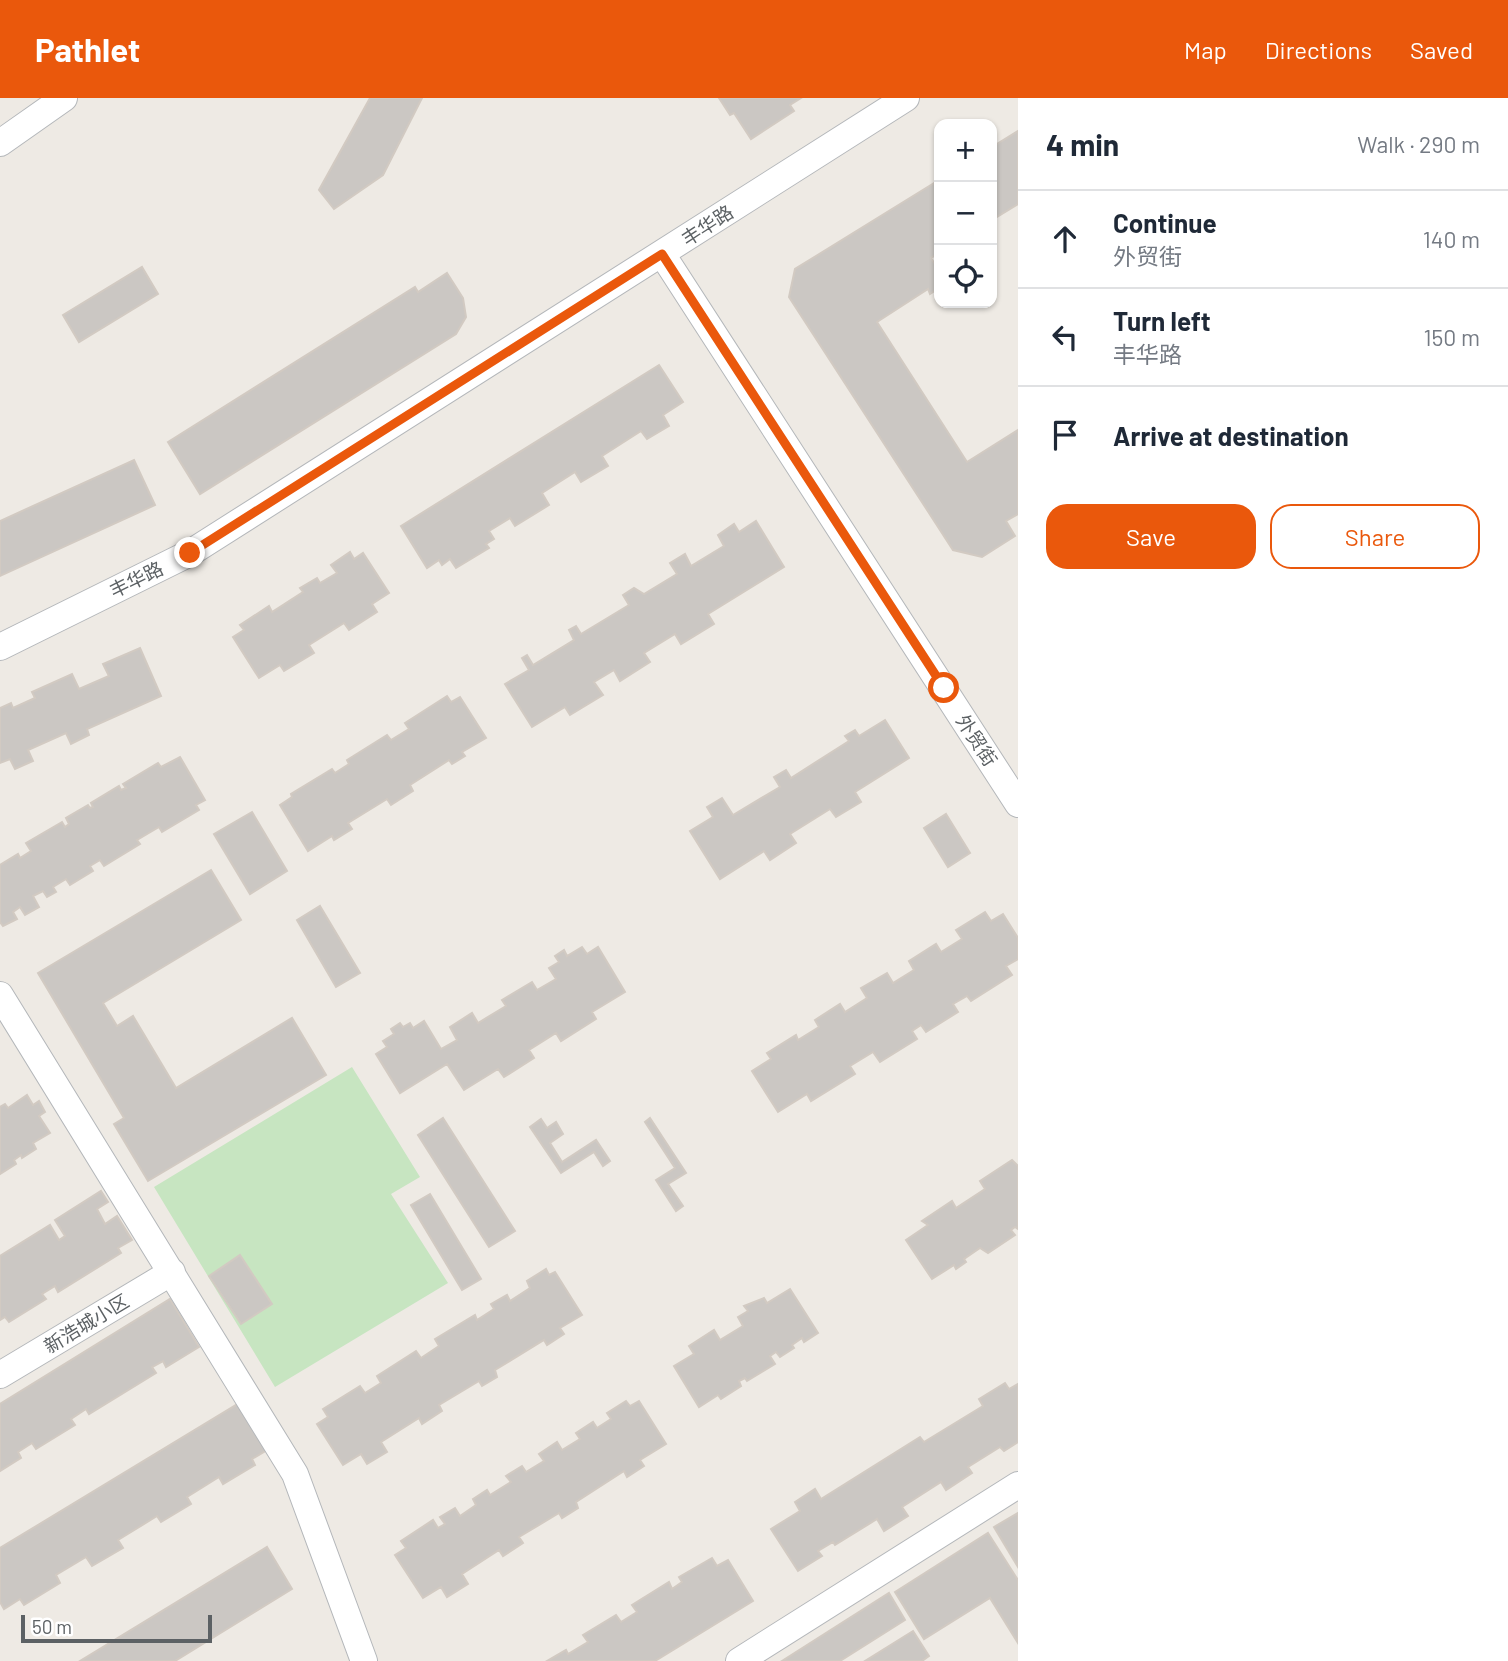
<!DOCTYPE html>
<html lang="en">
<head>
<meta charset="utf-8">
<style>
	body { margin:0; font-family:Barlow,"Noto Sans SC",sans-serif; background:#f6f6f7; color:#1f2937 }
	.controls { position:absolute; right:21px; top:21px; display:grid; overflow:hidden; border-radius:14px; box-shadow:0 2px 5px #0004 }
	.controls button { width:63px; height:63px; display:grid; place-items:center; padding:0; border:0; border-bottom:2px solid #e0e1e3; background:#fff; color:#1f2937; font:35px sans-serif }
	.scale { position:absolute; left:21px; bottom:18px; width:191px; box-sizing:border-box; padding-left:7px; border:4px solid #5c6164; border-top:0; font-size:19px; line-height:24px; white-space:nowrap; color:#5c6164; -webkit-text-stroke:5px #fff; paint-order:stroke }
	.stop { position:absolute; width:21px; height:21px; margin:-16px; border:5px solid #ea580c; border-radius:50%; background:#fff }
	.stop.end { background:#ea580c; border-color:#fff; box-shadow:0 2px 7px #0008 }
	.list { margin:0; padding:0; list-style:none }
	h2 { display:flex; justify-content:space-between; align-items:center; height:91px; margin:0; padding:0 28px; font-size:30px }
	h2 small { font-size:23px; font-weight:400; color:#747a83 }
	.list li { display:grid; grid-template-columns:46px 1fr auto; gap:21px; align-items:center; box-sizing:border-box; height:98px; padding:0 28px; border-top:2px solid #e0e1e3 }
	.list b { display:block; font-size:26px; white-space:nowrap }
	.list p { margin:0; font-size:23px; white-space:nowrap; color:#747a83 }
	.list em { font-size:23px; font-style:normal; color:#747a83 }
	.actions { display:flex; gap:14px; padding:21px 28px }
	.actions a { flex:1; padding:16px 0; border:2px solid #ea580c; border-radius:21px; text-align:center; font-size:24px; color:#ea580c }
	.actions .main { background:#ea580c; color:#fff }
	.icon { flex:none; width:38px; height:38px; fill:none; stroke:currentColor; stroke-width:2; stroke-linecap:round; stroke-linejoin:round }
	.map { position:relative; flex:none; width:1018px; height:1563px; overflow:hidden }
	header { display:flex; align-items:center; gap:42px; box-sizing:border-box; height:98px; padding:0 35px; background:#ea580c; color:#fff }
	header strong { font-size:33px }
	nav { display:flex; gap:38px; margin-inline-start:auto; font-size:24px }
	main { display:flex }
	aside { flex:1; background:#fff }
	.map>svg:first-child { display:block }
	.green { fill:#c7e5c1 }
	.building { fill:#cbc7c3; stroke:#d2cac2; stroke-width:2 }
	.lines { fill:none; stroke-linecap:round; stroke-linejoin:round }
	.minor-casing { stroke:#b4b7ba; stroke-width:28 }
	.minor { stroke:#fff; stroke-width:26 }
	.route { stroke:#ea580c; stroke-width:9 }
	.labels { text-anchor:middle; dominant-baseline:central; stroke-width:6; stroke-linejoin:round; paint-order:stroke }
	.street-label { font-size:19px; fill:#5c6164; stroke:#fff }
</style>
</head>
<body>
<header>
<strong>Pathlet</strong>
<nav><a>Map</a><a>Directions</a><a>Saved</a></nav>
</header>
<main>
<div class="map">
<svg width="1018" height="1563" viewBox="0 0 1018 1563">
	<rect width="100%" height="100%" fill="#eeeae4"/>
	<polygon class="green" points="352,969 420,1079 391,1096 448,1185 275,1289 154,1089"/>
	<g class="building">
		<polygon points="370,0 422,0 383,77 334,111 319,92"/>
		<polygon points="719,0 801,0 790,7 794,13 751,41 734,15 730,17"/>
		<polygon points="1018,33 1018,106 992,122 992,49"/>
		<polygon points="939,82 939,155 931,160 939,172 939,190 930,196 928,191 877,224 967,364 1018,332 1018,416 1006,423 1015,438 982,459 953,452 789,199 795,171"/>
		<polygon points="142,169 158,196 79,244 63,217"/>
		<polygon points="447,175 463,200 466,219 456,236 200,396 168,344 415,189 418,194"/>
		<polygon points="659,267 683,304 663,317 669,328 647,341 641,333 602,358 608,368 581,384 575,374 542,395 549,407 515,428 510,420 489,433 494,441 486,446 489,450 456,470 450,461 442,467 439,462 427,470 401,428"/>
		<polygon points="134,362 155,407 0,478 0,423"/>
		<polygon points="756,423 784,469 708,516 714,526 681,546 675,536 644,555 650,564 620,583 614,572 594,584 603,597 570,617 565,609 532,629 505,586 529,572 522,560 527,557 533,567 574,542 569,532 576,528 581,536 629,507 623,497 634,490 644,496 677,476 670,465 685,456 691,468 724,448 718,437 734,426 739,434"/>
		<polygon points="350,454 354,461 363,455 389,495 372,506 377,514 349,532 344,525 309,547 314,555 284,573 280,567 259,580 233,539 244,532 240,527 269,508 272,514 303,494 300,490 317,480 320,485 337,475 331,467"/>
		<polygon points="140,550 161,598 87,631 89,637 71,646 66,635 28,652 33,663 15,671 10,661 0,665 0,610 11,605 13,610 35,600 32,594 72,576 79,591 109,578 103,566"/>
		<polygon points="447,598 451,604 460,599 486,640 462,654 465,658 452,666 449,662 410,687 413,693 391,707 387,701 348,725 352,731 334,742 332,738 308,753 280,707 292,699 291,696 332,671 335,675 349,666 347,662 387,637 391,642 409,631 405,625"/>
		<polygon points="885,622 909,660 855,694 861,704 836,719 830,711 790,736 796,745 770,762 764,753 720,781 690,733 713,719 707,709 722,700 733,717 780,689 774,679 786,672 791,680 849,643 845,638 855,632 859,638"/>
		<polygon points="180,659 205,702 196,707 199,712 162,734 159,729 137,742 140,746 104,768 100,762 90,768 93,773 70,787 66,781 53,789 56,794 47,799 43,793 33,798 39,809 25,817 20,809 13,814 17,821 3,828 0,824 0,767 18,756 20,760 31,753 26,745 62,724 65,729 69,726 66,720 88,707 90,710 93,709 91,705 119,688 121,692 126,690 123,686 158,665 161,669"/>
		<polygon points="252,714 287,773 250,796 214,736"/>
		<polygon points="946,716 970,755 948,769 924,730"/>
		<polygon points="211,772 241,822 103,905 117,928 133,918 176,990 292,920 326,977 148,1083 114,1026 124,1020 38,875"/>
		<polygon points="320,808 360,875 336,889 297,822"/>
		<polygon points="985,814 991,823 1003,816 1018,840 1018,861 1006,868 1012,877 971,903 967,898 953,906 958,914 926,934 921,927 912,933 917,941 880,964 873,954 850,968 855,976 811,1003 807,996 778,1014 752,973 771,961 767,955 796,937 798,942 819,929 815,922 840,906 845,914 867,900 861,890 887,875 893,885 914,872 909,863 936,846 941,854 962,841 956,832"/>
		<polygon points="582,849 587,856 598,849 625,894 592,914 596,921 561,943 556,935 529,952 534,960 504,979 498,971 464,992 447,966 400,995 376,956 387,949 383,943 394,936 391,931 400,925 403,929 410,925 413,930 424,923 441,951 457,942 450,929 472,915 478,925 506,908 502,902 532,884 537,892 556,881 549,870 559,864 555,858 564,852 567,858"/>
		<polygon points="27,997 33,1007 39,1003 45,1014 39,1018 50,1035 33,1045 36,1051 22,1060 21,1057 14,1062 16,1066 0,1076 0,1009 5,1006 8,1010"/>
		<polygon points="443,1020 515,1133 489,1149 418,1037"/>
		<polygon points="650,1020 686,1075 668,1086 683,1108 676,1113 656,1082 675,1070 645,1024"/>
		<polygon points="541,1021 547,1030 556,1024 563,1036 550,1045 562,1064 596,1042 610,1063 603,1068 594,1054 561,1075 530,1029"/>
		<polygon points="1012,1062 1018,1068 1018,1131 1015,1129 1011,1132 1015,1137 988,1155 980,1150 964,1161 966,1164 956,1171 954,1167 932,1181 906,1142 928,1127 922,1123 952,1103 956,1110 985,1091 980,1083"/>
		<polygon points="101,1093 108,1104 97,1111 105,1126 117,1118 132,1142 118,1150 121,1155 58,1194 55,1188 42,1196 46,1201 9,1224 5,1219 0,1222 0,1158 50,1127 59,1142 65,1138 55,1122"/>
		<polygon points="430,1096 481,1181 462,1192 411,1107"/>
		<polygon points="240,1157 272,1206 241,1226 209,1178"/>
		<polygon points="546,1171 549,1177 555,1174 582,1217 560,1230 564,1236 547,1247 544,1242 495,1272 497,1279 482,1288 479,1283 439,1307 442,1313 422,1326 419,1320 381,1344 387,1354 367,1366 361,1356 343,1367 317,1326 328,1319 323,1311 360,1288 365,1295 381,1285 377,1278 416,1253 421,1260 439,1248 435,1241 475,1217 477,1222 494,1211 491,1206 507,1197 510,1203 530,1190 527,1183"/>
		<polygon points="790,1191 818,1235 804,1244 802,1240 792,1247 794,1250 780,1259 776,1254 770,1258 775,1266 747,1283 745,1280 739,1283 741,1288 721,1301 718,1297 699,1309 674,1268 694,1256 689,1248 714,1232 720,1242 743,1228 738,1219 748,1213 744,1208 764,1200 767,1205"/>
		<polygon points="170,1201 199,1249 166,1269 163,1263 152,1269 156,1275 89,1316 86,1311 71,1321 75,1327 36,1351 32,1345 18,1354 21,1360 0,1373 0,1306"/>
		<polygon points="1005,1285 1009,1291 1018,1286 1018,1344 1004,1353 1000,1349 968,1369 972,1375 946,1392 941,1384 902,1409 908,1418 884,1433 877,1421 835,1447 833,1444 818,1453 822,1458 798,1473 771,1431 800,1413 795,1404 815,1391 821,1401 920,1339 924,1344 983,1308 979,1301"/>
		<polygon points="626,1303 630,1308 639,1303 666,1346 640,1362 644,1368 627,1379 624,1373 576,1404 578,1410 562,1420 559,1415 519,1439 523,1445 503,1458 499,1452 462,1476 468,1486 447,1499 441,1489 423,1500 395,1457 406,1450 401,1443 433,1422 438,1430 445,1426 440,1419 455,1410 460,1418 476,1407 473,1401 487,1392 490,1397 511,1384 506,1378 522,1368 526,1374 544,1363 539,1356 557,1344 562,1352 580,1341 576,1335 593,1324 597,1330 611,1321 607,1315"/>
		<polygon points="241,1304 269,1351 252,1361 255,1367 223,1386 219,1379 187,1399 191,1406 161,1424 157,1418 118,1442 123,1450 92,1468 86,1459 56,1477 60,1485 24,1507 20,1501 4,1511 0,1504 0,1450"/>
		<polygon points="1018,1415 1018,1469 994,1429"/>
		<polygon points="988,1435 1018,1482 1018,1545 990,1500 924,1541 895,1494"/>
		<polygon points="267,1449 292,1491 175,1563 80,1563"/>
		<polygon points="712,1460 717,1468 728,1462 753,1503 655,1563 547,1563 566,1552 568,1556 588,1544 583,1537 616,1517 621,1524 637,1514 632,1507 669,1484 672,1491 682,1484 679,1479"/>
		<polygon points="889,1495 905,1522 840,1563 782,1563"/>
		<polygon points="913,1533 929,1558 922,1563 865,1563"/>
	</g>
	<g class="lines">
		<defs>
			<g id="minor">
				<polyline points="0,45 64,0"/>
				<polyline points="662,156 1018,706"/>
				<polyline points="0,549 190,455 906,0"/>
				<polyline points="0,897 295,1376 364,1563"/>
				<polyline points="0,1277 172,1174"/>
				<polyline points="739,1563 1018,1387"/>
			</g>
		</defs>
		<use href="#minor" class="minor-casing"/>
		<use href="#minor" class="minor"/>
	</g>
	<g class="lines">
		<polyline class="route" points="190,455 662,156 944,590"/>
	</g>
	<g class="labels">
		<g class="street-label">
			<text transform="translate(707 127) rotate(-33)">丰华路</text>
			<text transform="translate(136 481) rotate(-26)">丰华路</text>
			<text transform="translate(977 642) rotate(57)">外贸街</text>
			<text transform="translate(86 1225) rotate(-31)">新浩城小区</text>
		</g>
	</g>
</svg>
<div class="controls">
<button>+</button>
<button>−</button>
<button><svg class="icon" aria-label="locate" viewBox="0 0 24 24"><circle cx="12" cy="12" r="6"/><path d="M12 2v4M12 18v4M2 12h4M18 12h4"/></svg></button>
</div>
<div class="scale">50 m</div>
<div class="stop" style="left:944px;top:590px"></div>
<div class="stop end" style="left:190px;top:455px"></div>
</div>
<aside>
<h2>4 min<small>Walk · 290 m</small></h2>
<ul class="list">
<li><svg class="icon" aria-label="ahead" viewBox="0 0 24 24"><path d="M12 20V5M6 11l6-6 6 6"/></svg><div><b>Continue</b><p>外贸街</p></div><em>140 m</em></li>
<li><svg class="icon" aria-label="left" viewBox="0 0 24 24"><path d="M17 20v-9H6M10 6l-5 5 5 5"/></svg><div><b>Turn left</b><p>丰华路</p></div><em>150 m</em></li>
<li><svg class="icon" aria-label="arrive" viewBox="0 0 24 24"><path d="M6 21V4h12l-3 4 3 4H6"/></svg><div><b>Arrive at destination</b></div></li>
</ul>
<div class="actions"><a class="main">Save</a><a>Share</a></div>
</aside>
</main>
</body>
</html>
